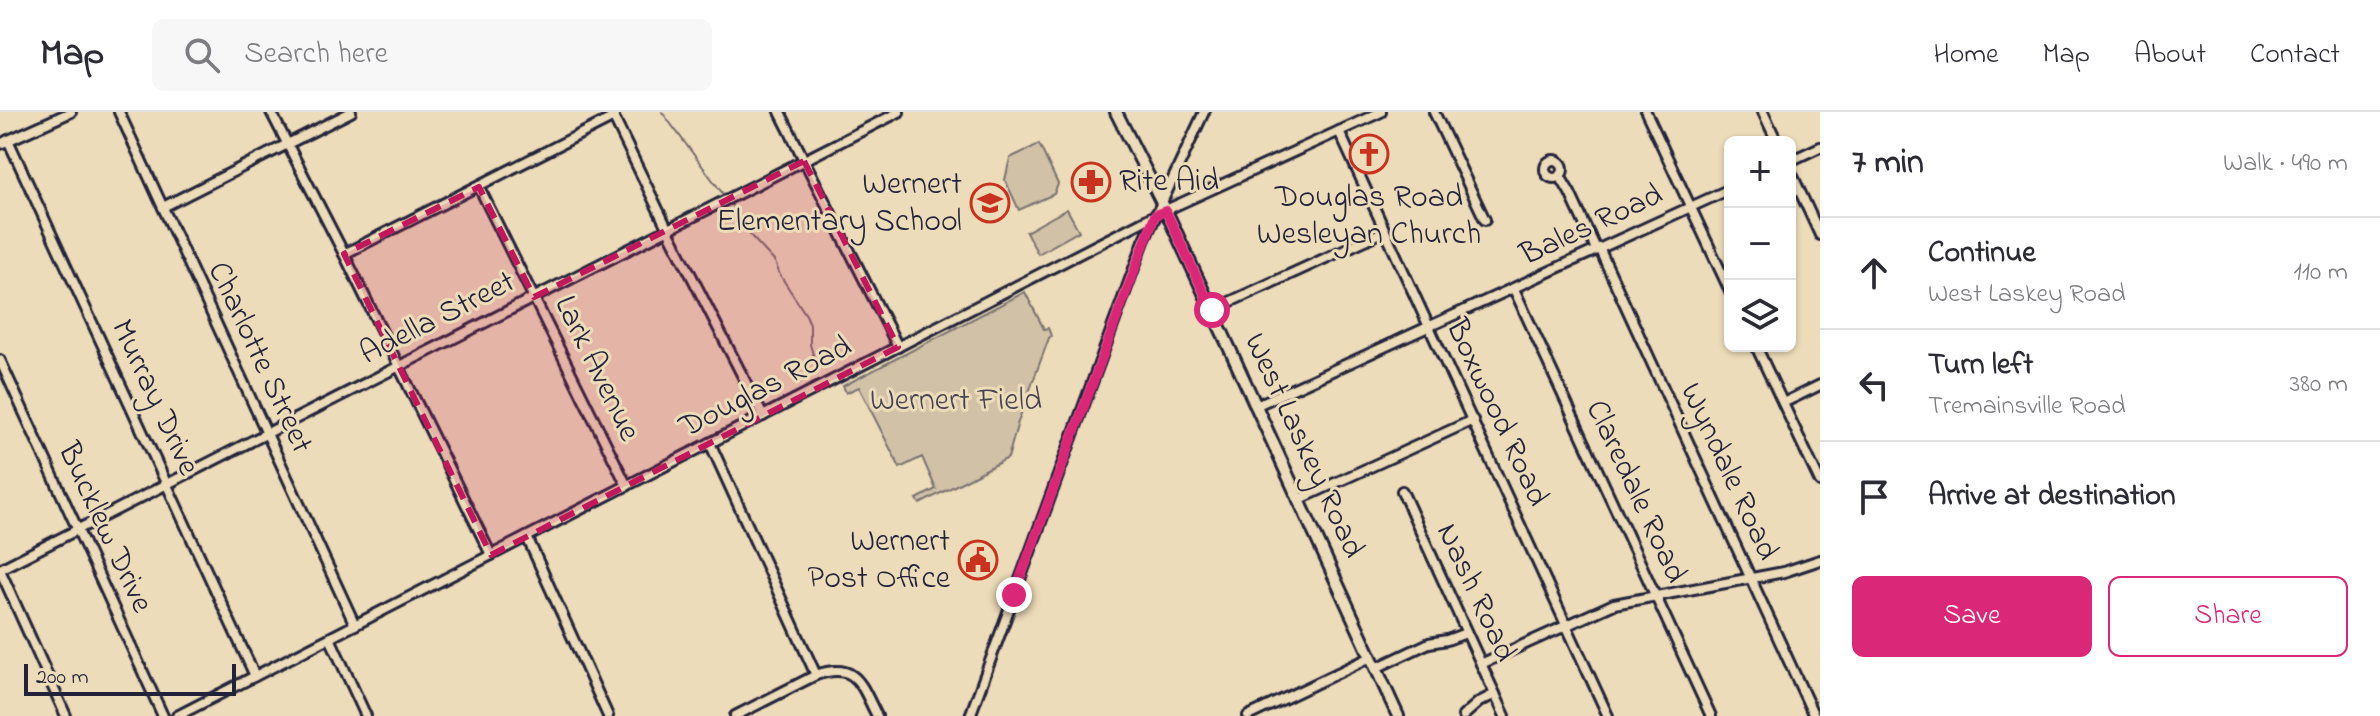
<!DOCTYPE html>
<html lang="en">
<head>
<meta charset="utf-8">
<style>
	body { margin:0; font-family:"Indie Flower",sans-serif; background:#f7f7f7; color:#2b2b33 }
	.controls { position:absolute; right:24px; top:24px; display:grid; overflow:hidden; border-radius:12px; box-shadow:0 2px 6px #0004 }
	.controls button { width:72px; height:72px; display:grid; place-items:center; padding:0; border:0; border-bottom:2px solid #e1e1e2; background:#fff; color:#2b2b33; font:40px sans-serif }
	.scale { position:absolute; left:24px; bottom:20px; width:212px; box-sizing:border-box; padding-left:8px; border:4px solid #22223b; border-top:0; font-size:22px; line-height:28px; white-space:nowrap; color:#22223b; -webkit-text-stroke:6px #eddcb9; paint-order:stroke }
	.stop { position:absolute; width:24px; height:24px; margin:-18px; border:6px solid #db2777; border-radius:50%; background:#fff }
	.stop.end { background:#db2777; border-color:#fff; box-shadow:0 2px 8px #0008 }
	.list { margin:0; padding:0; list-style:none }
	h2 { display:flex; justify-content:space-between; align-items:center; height:104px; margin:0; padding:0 32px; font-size:34px }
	h2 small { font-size:26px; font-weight:400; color:#7c7c81 }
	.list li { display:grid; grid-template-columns:52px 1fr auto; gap:24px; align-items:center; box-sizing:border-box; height:112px; padding:0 32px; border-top:2px solid #e1e1e2 }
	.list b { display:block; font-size:30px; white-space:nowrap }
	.list p { margin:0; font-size:26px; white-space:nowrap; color:#7c7c81 }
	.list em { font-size:26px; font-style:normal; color:#7c7c81 }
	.actions { display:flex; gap:16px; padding:24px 32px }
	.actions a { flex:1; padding:18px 0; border:2px solid #db2777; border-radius:12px; text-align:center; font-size:28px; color:#db2777 }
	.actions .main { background:#db2777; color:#fff }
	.icon { flex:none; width:44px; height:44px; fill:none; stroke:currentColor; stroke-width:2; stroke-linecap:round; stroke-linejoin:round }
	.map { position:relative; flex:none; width:1820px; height:604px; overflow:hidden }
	header { display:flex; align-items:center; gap:48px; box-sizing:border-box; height:112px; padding:0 40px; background:#fff; border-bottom:2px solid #e1e1e2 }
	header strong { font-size:38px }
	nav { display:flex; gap:44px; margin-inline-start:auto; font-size:28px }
	.search { width:560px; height:72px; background:#f7f7f7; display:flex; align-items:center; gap:20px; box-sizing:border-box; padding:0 28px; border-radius:12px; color:#7c7c81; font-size:30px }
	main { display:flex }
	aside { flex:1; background:#fff }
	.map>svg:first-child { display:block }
	.green { fill:#d0c1a7; stroke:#797271; stroke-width:2 }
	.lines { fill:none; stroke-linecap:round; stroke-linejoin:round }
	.stream { stroke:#726b6d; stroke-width:2 }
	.minor-casing { stroke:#22223b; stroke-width:14 }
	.major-casing { stroke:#22223b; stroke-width:16 }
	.minor { stroke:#eddcb9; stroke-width:8 }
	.major { stroke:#eddcb9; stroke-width:10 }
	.route { stroke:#db2777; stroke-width:10 }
	.marked { fill:#c2185b; fill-opacity:0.2; stroke:#c2185b; stroke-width:6; stroke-dasharray:16 10; stroke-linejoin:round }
	.labels { text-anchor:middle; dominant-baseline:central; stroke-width:6; stroke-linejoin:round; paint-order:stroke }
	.poi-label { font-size:32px; fill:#22223b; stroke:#eddcb9; text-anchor:end }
	.street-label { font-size:32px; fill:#22223b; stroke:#eddcb9 }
	.park-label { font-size:32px; fill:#454251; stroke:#eddcb9 }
</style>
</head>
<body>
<header>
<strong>Map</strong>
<div class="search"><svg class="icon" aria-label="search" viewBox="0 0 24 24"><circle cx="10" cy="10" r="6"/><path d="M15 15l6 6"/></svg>Search here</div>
<nav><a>Home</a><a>Map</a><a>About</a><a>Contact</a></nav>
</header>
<main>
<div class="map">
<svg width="1820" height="604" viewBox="0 0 1820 604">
	<rect width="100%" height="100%" fill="#eddcb9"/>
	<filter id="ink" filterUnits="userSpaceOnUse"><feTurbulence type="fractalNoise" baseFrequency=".0125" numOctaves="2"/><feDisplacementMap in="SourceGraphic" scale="16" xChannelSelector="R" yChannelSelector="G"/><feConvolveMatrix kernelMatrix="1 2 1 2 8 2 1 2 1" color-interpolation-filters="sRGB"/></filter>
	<g filter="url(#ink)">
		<g class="green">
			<polygon points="1039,32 1058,72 1054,82 1019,98 1005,68 1010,46"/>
			<polygon points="1067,97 1079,119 1038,142 1026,120"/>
			<polygon points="1025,180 1044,217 1048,216 1051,224 1049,226 1018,310 1008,346 920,392 917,387 936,377 922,345 900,356 859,275 846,281 843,274"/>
		</g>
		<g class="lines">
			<g class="stream">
				<polyline points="662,0 723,82"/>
				<polyline points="731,92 750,123 775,150 780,163 806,203 810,212 810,232 818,261"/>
			</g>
			<defs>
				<g id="minor">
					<polyline points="119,0 355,513"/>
					<polyline points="271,0 344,142 491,443"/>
					<polyline points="611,0 668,118 763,304"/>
					<polyline points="780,0 898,235"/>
					<polyline points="1434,0 1485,108"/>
					<polyline points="1646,0 1730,179"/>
					<polyline points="1763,0 1777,30"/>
					<polyline points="1339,19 1608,604"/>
					<polyline points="8,28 255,564"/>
					<polyline points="0,32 71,0"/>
					<circle cx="1554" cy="57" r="9"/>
					<polyline points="1790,49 1820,35"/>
					<polyline points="1790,58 1820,123"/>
					<polyline points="1560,64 1570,81 1596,137"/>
					<polyline points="479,75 627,374"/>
					<polyline points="163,95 351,0"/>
					<polyline points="1599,136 1814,604"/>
					<polyline points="344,142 614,5"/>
					<polyline points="1514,177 1711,604"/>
					<polyline points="1212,198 1385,119"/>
					<polyline points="1756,234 1820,370"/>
					<polyline points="0,248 163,604"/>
					<polyline points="1783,291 1820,273"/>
					<polyline points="1255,294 1730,77"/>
					<path d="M710 331 816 563C857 549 861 573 877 604"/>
					<polyline points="1402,379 1505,604"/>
					<polyline points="1298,388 1473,308"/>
					<polyline points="527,425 608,604"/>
					<polyline points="0,457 899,0"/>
					<polyline points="0,458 66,604"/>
					<polyline points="330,526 366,604"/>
					<polyline points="1481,552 1614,492 1784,460 1820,448"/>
					<polyline points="1376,556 1429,531 1447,528 1466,521"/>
					<polyline points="177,604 1155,103 1381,0"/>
					<polyline points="735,604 816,563"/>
					<polyline points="970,604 1144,129 1204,0"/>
					<polyline points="1248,604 1371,545"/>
					<polyline points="1463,604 1479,590 1495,582"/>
				</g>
				<polyline id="major" points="1116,0 1166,99 1212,198 1398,604"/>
			</defs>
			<use href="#minor" class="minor-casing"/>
			<use href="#major" class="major-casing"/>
			<use href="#minor" class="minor"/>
			<use href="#major" class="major"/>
		</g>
	</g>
	<g class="lines" filter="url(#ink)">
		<polyline class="route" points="1014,483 1155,103 1166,99 1212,198"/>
	</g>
	<path class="marked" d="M804 49 898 235 491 443 344 142 479 75 534 185Z"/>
	<defs>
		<symbol id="church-ring" viewBox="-11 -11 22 22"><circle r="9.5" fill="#eddcb9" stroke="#c8321e" stroke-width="1.5"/><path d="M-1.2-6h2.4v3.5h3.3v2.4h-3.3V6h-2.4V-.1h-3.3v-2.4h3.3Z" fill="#c8321e"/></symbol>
		<symbol id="pharmacy-ring" viewBox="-11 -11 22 22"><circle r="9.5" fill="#eddcb9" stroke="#c8321e" stroke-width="1.5"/><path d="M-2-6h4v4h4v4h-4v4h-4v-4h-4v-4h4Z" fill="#c8321e"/></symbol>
		<symbol id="school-ring" viewBox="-11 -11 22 22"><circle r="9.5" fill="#eddcb9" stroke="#c8321e" stroke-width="1.5"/><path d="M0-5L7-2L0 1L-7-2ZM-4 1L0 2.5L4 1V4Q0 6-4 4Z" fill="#c8321e"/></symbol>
		<symbol id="civic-ring" viewBox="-11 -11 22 22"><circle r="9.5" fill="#eddcb9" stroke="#c8321e" stroke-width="1.5"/><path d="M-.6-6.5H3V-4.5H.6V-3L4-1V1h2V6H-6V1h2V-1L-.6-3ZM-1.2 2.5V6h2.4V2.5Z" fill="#c8321e"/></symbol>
	</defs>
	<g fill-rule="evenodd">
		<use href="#church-ring" x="1347" y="20" width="44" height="44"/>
		<use href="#pharmacy-ring" x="1069" y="48" width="44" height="44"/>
		<use href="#school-ring" x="968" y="69" width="44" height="44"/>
		<use href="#civic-ring" x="956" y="426" width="44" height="44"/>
	</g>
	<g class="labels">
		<g class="poi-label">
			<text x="1119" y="70" text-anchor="start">Rite Aid</text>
			<text x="962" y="73">Wernert<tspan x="962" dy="37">Elementary School</tspan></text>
			<text x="1369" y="86" text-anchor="middle">Douglas Road<tspan x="1369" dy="37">Wesleyan Church</tspan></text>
			<text x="950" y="430">Wernert<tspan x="950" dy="37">Post Office</tspan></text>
		</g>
		<g class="street-label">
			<text transform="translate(1592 114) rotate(-25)">Bales Road</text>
			<text transform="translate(438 207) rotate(-27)">Adella Street</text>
			<text transform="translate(259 246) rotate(65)">Charlotte Street</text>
			<text transform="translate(596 257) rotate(64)">Lark Avenue</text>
			<text transform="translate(766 276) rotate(-27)">Douglas Road</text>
			<text transform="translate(154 286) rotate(65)">Murray Drive</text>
			<text transform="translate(1496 301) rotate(65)">Boxwood Road</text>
			<text transform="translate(1303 334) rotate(65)">West Laskey Road</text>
			<text transform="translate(1728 360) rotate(65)">Wyndale Road</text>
			<text transform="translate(1635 380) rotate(65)">Claredale Road</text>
			<text transform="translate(104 416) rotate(65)">Bucklew Drive</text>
			<text transform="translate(1475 481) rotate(65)">Nash Road</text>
		</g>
		<g class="park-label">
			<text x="956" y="289">Wernert Field</text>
		</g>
	</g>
</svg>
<div class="controls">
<button>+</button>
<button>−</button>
<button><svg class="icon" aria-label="layers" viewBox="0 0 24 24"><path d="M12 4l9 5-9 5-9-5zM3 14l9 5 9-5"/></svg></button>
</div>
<div class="scale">200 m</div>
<div class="stop" style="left:1212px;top:198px"></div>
<div class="stop end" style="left:1014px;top:483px"></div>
</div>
<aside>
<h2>7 min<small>Walk · 490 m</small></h2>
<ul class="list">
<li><svg class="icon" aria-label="ahead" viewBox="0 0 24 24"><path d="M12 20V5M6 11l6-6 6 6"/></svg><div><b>Continue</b><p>West Laskey Road</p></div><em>110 m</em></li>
<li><svg class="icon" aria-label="left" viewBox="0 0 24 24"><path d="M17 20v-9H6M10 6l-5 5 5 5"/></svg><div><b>Turn left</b><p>Tremainsville Road</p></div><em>380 m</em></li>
<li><svg class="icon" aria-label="arrive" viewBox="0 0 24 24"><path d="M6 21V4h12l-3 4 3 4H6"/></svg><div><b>Arrive at destination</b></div></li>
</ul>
<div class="actions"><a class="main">Save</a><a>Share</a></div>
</aside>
</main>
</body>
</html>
